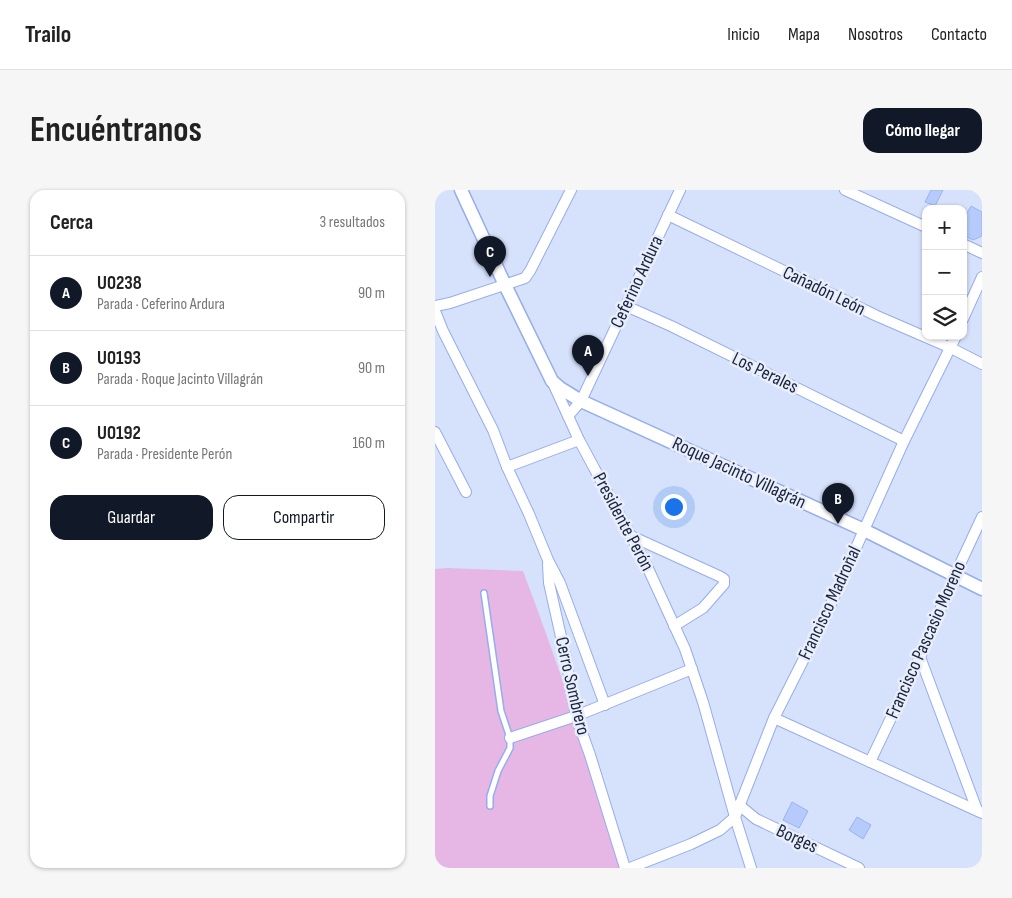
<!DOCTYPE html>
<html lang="es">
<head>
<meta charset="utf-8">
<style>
	body { margin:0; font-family:"Sofia Sans Condensed",sans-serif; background:#f6f6f6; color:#222 }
	.controls { position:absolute; right:15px; top:15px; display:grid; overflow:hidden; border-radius:10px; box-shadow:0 1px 4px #0004 }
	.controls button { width:45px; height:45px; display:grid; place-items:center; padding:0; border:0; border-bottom:1px solid #e0e0e0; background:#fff; color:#222; font:25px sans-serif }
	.you { position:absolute; left:238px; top:316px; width:18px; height:18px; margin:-12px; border:4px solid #fff; border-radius:50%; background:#1a73e8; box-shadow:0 0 0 8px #1a73e833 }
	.badge { display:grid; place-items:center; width:32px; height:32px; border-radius:50%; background:#111827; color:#fff; font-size:16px; font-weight:700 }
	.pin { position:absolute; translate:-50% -41px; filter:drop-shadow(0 1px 2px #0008) }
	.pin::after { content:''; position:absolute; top:26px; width:18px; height:15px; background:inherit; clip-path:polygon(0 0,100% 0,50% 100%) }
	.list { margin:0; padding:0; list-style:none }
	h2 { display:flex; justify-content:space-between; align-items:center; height:65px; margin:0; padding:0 20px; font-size:21px }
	h2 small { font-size:16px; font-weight:400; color:#767676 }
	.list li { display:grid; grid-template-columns:32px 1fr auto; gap:15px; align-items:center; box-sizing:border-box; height:75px; padding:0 20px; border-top:1px solid #e0e0e0 }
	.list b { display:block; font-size:19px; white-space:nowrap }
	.list p { margin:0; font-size:16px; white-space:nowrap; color:#767676 }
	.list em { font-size:16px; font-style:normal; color:#767676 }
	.actions { display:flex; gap:10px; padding:15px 20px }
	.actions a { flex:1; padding:11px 0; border:1px solid #111827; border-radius:15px; text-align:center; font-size:18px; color:#111827 }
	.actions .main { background:#111827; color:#fff }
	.icon { flex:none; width:28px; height:28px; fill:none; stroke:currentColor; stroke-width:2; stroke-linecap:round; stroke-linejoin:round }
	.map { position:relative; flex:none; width:547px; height:678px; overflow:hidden; border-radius:15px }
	header { display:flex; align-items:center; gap:30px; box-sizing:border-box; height:70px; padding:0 25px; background:#fff; border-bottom:1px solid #e0e0e0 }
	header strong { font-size:24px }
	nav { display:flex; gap:28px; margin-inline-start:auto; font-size:18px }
	.intro { display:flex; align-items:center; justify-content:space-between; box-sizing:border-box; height:120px; padding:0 30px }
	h1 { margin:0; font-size:35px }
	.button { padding:12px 22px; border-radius:15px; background:#111827; color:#fff; font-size:18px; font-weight:700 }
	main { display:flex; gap:30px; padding:0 30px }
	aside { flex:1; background:#fff; border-radius:15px; box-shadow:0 1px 4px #0004 }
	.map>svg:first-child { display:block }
	.green { fill:#e6b6e5 }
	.building { fill:#b6cbfc; stroke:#99b3f2 }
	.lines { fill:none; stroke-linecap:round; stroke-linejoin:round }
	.service-casing { stroke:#94adec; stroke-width:8 }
	.minor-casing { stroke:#94adec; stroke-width:12 }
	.tertiary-casing { stroke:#94adec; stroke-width:15 }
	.service { stroke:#fff; stroke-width:5 }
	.minor { stroke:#fff; stroke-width:10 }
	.tertiary { stroke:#fff; stroke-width:12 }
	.labels { text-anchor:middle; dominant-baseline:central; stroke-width:5; stroke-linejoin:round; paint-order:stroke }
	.street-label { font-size:19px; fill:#1a233b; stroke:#e8eefb }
</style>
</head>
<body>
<header>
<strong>Trailo</strong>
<nav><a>Inicio</a><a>Mapa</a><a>Nosotros</a><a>Contacto</a></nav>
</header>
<div class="intro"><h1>Encuéntranos</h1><a class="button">Cómo llegar</a></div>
<main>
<aside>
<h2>Cerca<small>3 resultados</small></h2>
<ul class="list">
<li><span class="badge">A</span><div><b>U0238</b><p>Parada · Ceferino Ardura</p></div><em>90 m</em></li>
<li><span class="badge">B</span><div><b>U0193</b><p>Parada · Roque Jacinto Villagrán</p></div><em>90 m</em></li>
<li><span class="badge">C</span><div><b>U0192</b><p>Parada · Presidente Perón</p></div><em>160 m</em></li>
</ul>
<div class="actions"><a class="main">Guardar</a><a>Compartir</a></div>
</aside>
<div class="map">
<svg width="547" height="678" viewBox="0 0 547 678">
	<rect width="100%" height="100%" fill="#d6e1fb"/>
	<path class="green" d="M13 378 88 381C125 479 158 578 190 678H0V379Z"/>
	<g class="building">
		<polygon points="496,0 508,0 500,16 490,12"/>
		<polygon points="536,16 547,22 547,46 538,50 528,45 528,30"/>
		<polygon points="357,612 373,621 364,638 348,630"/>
		<polygon points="422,627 436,635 428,649 414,640"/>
	</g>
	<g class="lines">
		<defs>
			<polyline id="service" points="49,403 66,521 75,548 75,558 63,581 55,606 55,616"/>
			<g id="minor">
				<polyline points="410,0 491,37"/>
				<polyline points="233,25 442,126 516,158 547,174"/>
				<polyline points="528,54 547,63"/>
				<polyline points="0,116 15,113 90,88 95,81 136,0"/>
				<polyline points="191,116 236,136 469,251"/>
				<polyline points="0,121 8,141 58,240 72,277 94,324 113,370 125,393 170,515"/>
				<polyline points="528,129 547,87"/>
				<polyline points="117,191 144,250 211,374 250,459 268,512 300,627 316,678"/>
				<polyline points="133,226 146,211 245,0"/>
				<polyline points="0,242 31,302"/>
				<polyline points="72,277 144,250"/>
				<polyline points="196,346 284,386 289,389 289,394 268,418 239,436"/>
				<polyline points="113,374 114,393 131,469 141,526 155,565 190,678"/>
				<polyline points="485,467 542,620"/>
				<polyline points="339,528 547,623"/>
				<polyline points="75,548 141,526 257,479"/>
				<polyline points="435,572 485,467 520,385 547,327"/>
				<polyline points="304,615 321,629 424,678"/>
				<polyline points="195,678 256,654 285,640 300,627 339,528 389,429 469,251 521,146"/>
			</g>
			<polyline id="tertiary" points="26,0 70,95 117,191 125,198 146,211 429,340 547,399"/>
		</defs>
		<use href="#service" class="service-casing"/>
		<use href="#minor" class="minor-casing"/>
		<use href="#tertiary" class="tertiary-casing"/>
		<use href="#service" class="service"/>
		<use href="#minor" class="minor"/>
		<use href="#tertiary" class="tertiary"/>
	</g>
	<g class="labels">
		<g class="street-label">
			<text transform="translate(202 92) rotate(-65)">Ceferino Ardura</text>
			<text transform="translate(389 101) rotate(26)">Cañadón León</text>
			<text transform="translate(330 183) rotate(26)">Los Perales</text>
			<text transform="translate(304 283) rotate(25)">Roque Jacinto Villagrán</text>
			<text transform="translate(188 332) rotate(62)">Presidente Perón</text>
			<text transform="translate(395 413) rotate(-65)">Francisco Madroñal</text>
			<text transform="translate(491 450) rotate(-66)">Francisco Pascasio Moreno</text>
			<text transform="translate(137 496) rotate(77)">Cerro Sombrero</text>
			<text transform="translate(362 649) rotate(25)">Borges</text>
		</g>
	</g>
</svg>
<div class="controls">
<button>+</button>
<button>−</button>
<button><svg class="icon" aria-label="layers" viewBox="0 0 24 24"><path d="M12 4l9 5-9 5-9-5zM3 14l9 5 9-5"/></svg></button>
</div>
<div class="you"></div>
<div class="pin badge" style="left:153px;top:186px">A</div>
<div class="pin badge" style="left:403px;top:334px">B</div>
<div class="pin badge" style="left:55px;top:87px">C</div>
</div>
</main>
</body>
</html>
